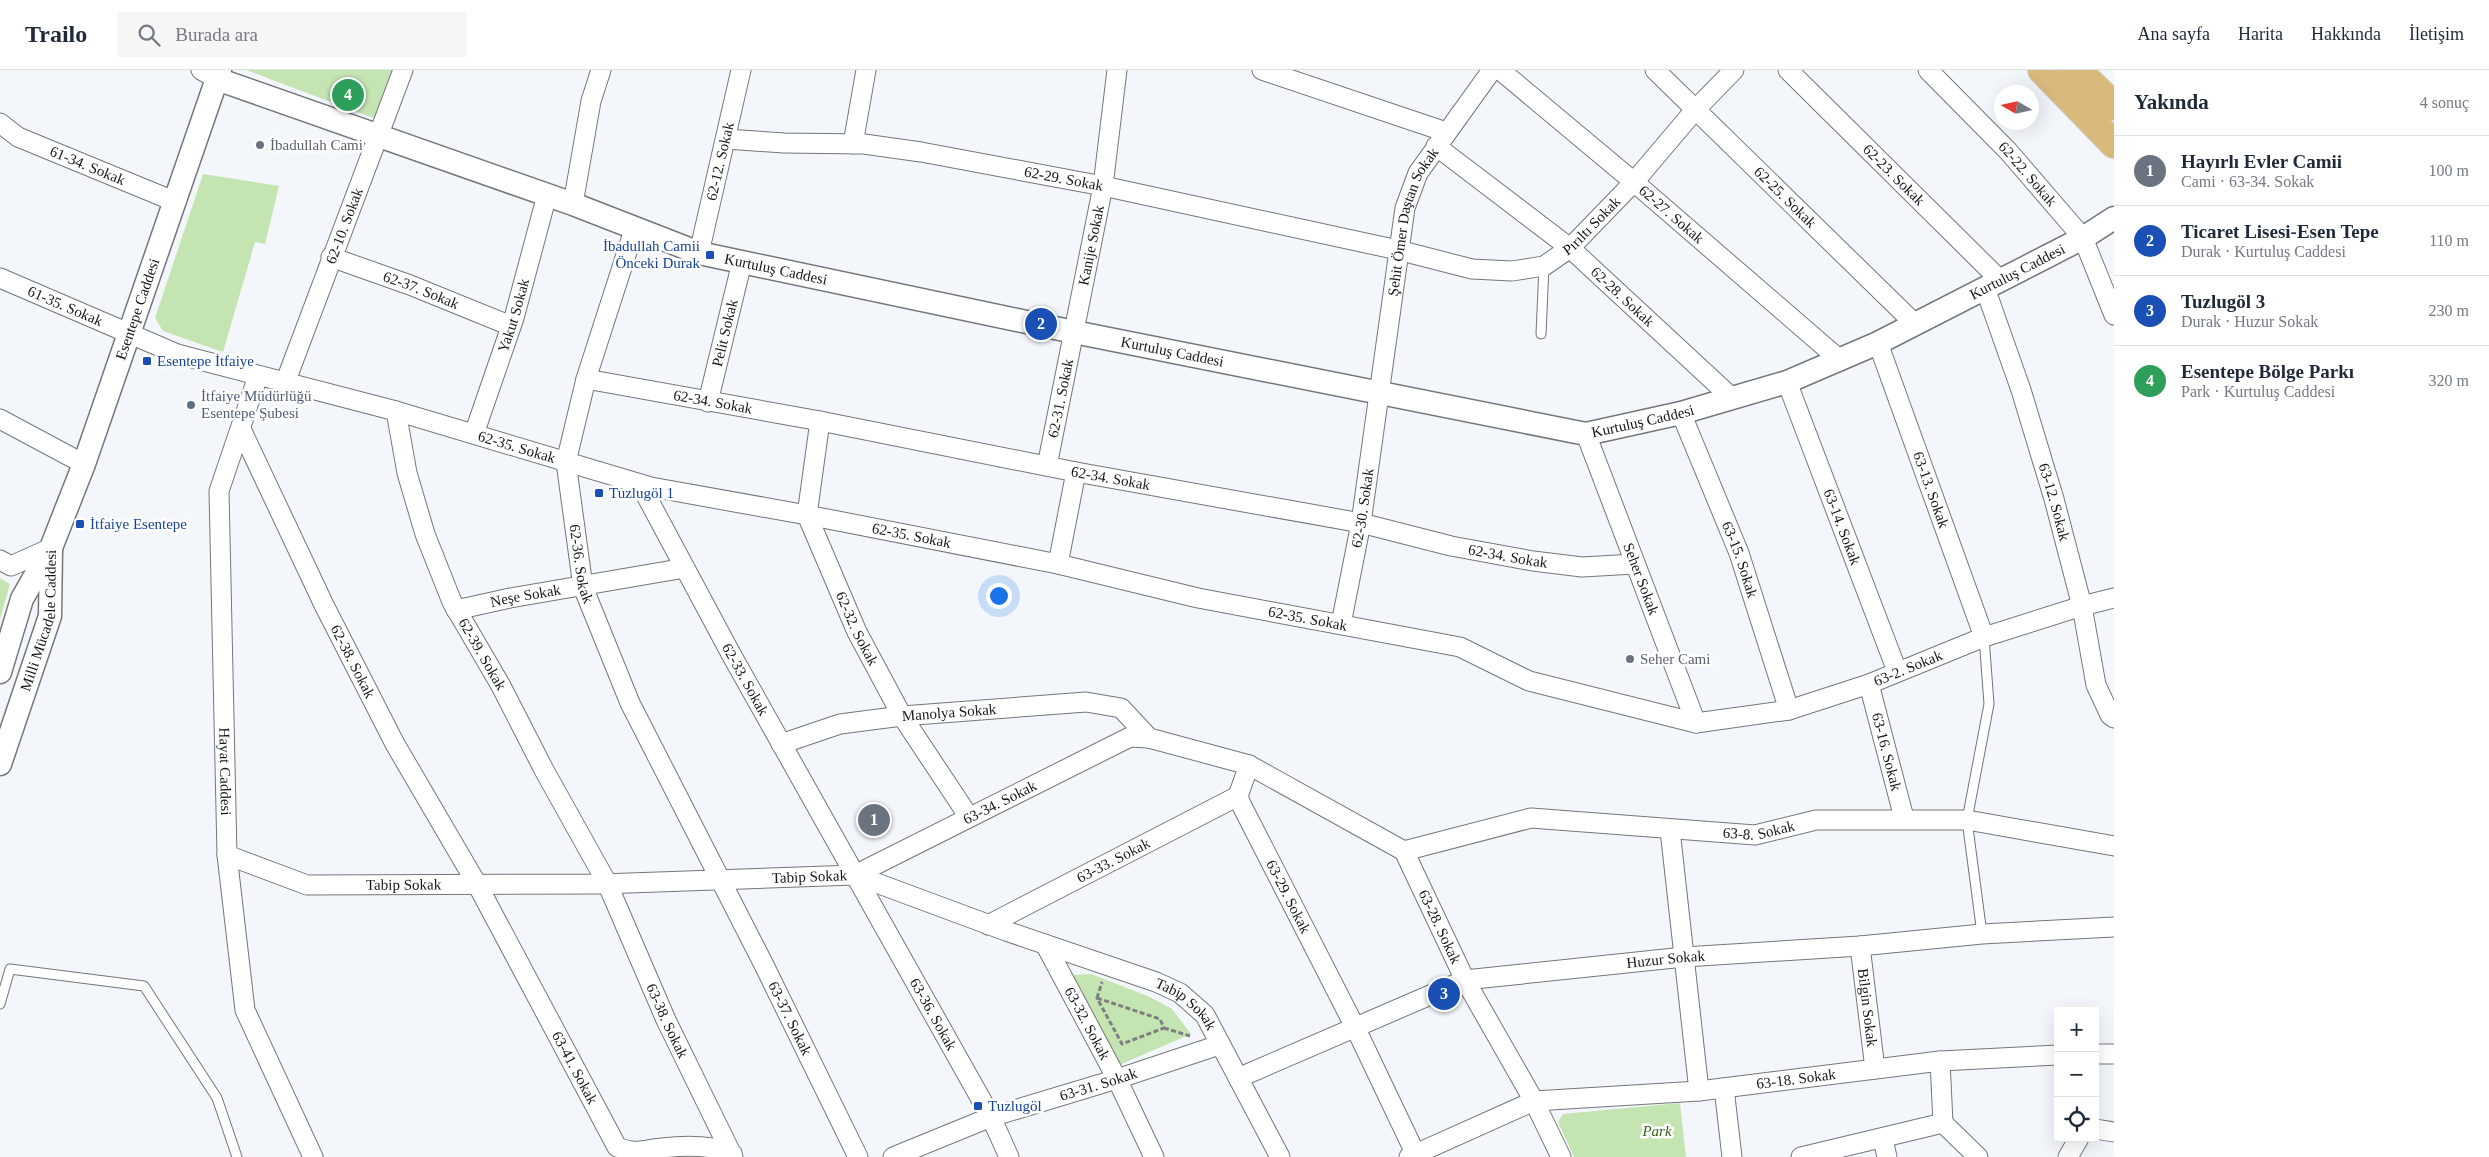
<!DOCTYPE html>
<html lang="tr">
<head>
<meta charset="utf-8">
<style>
	body { margin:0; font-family:Georgia,serif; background:#f6f6f7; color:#1f2937 }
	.controls { position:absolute; right:15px; bottom:15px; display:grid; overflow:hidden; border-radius:0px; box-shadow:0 5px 20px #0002 }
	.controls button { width:45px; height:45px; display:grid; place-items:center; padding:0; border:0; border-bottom:1px solid #e0e1e3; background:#fff; color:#1f2937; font:25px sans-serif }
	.compass { position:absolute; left:1994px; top:15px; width:45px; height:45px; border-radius:50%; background:#fff; box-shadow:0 5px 20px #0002; rotate:279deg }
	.you { position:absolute; left:998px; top:525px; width:18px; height:18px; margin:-12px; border:4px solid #fff; border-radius:50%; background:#1a73e8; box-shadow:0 0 0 8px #1a73e833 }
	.badge { display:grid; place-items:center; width:32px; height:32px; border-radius:50%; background:#9d7522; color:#fff; font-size:16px; font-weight:700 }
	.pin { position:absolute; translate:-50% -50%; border:2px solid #fff; box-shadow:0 1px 5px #0006 }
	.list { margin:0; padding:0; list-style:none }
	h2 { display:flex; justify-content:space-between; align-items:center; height:65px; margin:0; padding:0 20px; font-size:21px }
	h2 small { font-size:16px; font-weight:400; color:#747a83 }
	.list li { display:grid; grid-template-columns:32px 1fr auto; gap:15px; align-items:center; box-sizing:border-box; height:70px; padding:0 20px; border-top:1px solid #e0e1e3 }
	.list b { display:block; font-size:19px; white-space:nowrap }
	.list p { margin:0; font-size:16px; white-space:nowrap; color:#747a83 }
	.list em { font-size:16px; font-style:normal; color:#747a83 }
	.icon { flex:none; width:28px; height:28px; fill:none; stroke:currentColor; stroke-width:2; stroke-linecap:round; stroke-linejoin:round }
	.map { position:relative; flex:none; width:2114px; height:1087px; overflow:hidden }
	header { display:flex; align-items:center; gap:30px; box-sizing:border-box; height:70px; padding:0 25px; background:#fff; border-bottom:1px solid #e0e1e3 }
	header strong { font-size:24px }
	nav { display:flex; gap:28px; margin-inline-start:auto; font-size:18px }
	.search { width:350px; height:45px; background:#f6f6f7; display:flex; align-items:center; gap:12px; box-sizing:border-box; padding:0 18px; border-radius:0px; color:#747a83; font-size:19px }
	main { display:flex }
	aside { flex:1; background:#fff }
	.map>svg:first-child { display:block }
	.green { fill:#c4e4b1 }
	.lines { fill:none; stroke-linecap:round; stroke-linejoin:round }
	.service-casing { stroke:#73777a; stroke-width:11 }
	.minor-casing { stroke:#73777a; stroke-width:21 }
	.tertiary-casing { stroke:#73777a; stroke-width:25 }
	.primary-casing { stroke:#d0d1d1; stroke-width:30 }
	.path { stroke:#7d7f82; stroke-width:3; stroke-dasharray:5 2.5; stroke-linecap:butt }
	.service { stroke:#fff; stroke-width:9 }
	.minor { stroke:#fff; stroke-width:19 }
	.tertiary { stroke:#fff; stroke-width:22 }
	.primary { stroke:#d9b97c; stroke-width:28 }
	.worship-dot { fill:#6b7280; stroke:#fff; stroke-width:2 }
	.transit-dot { fill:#1a4fb4; stroke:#fff; stroke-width:2 }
	.service-dot { fill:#5c6f8a; stroke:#fff; stroke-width:2 }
	.labels { text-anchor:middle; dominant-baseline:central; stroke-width:5; stroke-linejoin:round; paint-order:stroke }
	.worship-label { font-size:15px; fill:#5b616d; stroke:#fff; text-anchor:start }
	.street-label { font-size:15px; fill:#161719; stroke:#fff }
	.transit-label { font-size:15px; fill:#164399; stroke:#fff; text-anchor:start }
	.service-label { font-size:15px; fill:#4e5e75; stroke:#fff; text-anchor:start }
	.park-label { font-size:15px; font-style:italic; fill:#365e15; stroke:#fff }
</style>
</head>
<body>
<header>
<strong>Trailo</strong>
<div class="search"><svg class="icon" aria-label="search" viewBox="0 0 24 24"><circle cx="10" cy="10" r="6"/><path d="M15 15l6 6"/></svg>Burada ara</div>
<nav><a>Ana sayfa</a><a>Harita</a><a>Hakkında</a><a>İletişim</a></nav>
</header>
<main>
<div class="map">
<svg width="2114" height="1087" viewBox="0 0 2114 1087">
	<rect width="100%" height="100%" fill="#f3f7fb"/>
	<g class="green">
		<polygon points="246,0 395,0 376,49"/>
		<polygon points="203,104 279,116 265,174 255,172 223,282 163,261 155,248"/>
		<polygon points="0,508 10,514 0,549"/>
		<polygon points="1091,904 1150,927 1172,939 1191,964 1117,996 1072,905"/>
		<polygon points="1680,1033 1686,1087 1574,1087 1558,1052 1563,1044"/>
	</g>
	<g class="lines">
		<defs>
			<g id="service">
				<polyline points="1541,264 1544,196"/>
				<polyline points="1982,864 1967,750 1989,634 1984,567"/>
				<polyline points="0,934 10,899 144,916 217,1028 237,1087"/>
			</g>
			<g id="minor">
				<polyline points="201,0 217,9"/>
				<polyline points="1262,0 1446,62"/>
				<path id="s1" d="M1500 0 1634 112 1840 290"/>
				<path id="s2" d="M1655 0 1915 254"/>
				<path id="s3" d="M1788 0 2000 210"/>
				<path id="s4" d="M1928 0 2008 81 2083 168 2114 245"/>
				<path id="s5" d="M0 53 18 67 176 132"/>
				<path id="s6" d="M726 69 784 73 864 74 921 82 1103 116 1398 180 1472 199 1512 201 1544 196 1570 178 1634 112 1695 40 1734 0"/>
				<polyline points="853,74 866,0"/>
				<path id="s7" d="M1436 76 1570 178 1732 328"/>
				<polyline points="573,134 591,31 601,0"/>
				<path id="s8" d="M635 157 586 309 566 392 583 517 630 633 764 895 858 1087"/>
				<path id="s9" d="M699 183 741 0"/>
				<path id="s10" d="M331 187 410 215 511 256"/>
				<path id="s11" d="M0 208 177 284 396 341 651 417 807 445 1058 494 1198 528 1460 577 1529 611 1696 653 1789 640 1869 614 1984 567 2082 536 2114 528"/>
				<path id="s12" d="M1985 218 2021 320 2054 429 2082 536 2096 615 2110 645 2114 648"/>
				<path id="s13" d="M1878 273 1984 567"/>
				<path id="s14" d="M258 306 219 421 227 785 245 940 313 1087"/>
				<path id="s15" d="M586 309 820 351 1076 402 1361 453 1451 476 1533 491 1582 497 1635 494"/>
				<path id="s16" d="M1787 312 1897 601"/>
				<path id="s17" d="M285 313 403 0"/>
				<path id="s18" d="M708 332 742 192"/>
				<path id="s19" d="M396 341 407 403 425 464 452 532 501 616 544 700 607 813 666 950 733 1087"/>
				<path id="s20" d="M1681 343 1739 483 1789 640"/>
				<polyline points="0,349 84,394"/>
				<path id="s21" d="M820 351 807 445 857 562 902 646 969 747"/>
				<path id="s22" d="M241 359 324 535 395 674 478 816 617 1077C639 1085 640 1080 662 1078 686 1075 710 1075 732 1083"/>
				<path id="s23" d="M474 364 514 248 547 125"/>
				<path id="s24" d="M1586 364 1696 653"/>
				<path id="s25" d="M1047 396 1103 116 1117 0"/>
				<path id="s26" d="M640 414 731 584 991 1047 1009 1087"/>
				<polyline points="0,490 11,496 51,478"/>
				<polyline points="1058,494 1076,402"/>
				<path id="s27" d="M456 540 510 528 685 498"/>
				<path id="s28" d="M1341 554 1361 453 1405 138 1418 103 1492 0"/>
				<path id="s29" d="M1869 614 1904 748"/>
				<path id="s30" d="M781 674 840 654 902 646 1086 632 1121 638 1149 668 1249 695 1238 726 1241 734 1356 959 1417 1087"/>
				<path id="s31" d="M1249 695 1404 781 1465 910 1534 1031 1561 1087"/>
				<polyline points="1670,760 1699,1021"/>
				<path id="s32" d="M1404 781 1531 748 1755 765 1816 750H1967L2114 776"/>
				<path id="s33" d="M227 785 307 815 601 814 855 805 1006 861 1156 912 1180 923 1205 945 1280 1087"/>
				<path id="s34" d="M855 805 1130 667 1149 668"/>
				<path id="s35" d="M988 855 1238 726"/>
				<path id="s36" d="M1045 874 1117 1009 1154 1087"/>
				<path id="s37" d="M1860 876 1875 999"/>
				<polyline points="2095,984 2114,984"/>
				<polyline points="1940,991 1943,1053"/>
				<path id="s38" d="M1238 1008 1465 910 1684 887 1860 876 1982 864 2114 857"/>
				<polyline points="1724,1018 1732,1087"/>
				<polyline points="2095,1059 2114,1062"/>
				<polyline points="1883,1069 1887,1087"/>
				<path id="s39" d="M893 1087 991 1047 1117 1009 1219 975"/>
				<path id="s40" d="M1409 1087 1534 1031 1699 1021 1940 991 2058 985"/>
				<polyline points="1801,1087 1943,1053 1978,1087"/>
				<polyline points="2068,1087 2079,1068"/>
			</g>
			<g id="tertiary">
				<path id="s41" d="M217 9 573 134 699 183 1074 262 1586 364 1681 343 1787 312 1878 273 2083 168 2114 148"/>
				<path id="s42" d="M0 602 22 529 51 478 84 394 220 0"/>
				<path id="s43" d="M0 694 50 546 51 479"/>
			</g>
			<g id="primary">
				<polyline points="2042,0 2114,74"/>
				<polyline points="2077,0 2114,36"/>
			</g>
		</defs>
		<use href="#service" class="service-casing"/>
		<use href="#minor" class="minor-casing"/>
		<use href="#tertiary" class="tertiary-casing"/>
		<use href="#primary" class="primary-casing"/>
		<g class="path">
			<polygon points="1097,928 1160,949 1164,958 1122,974"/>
			<polyline points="1097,928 1102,912"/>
			<polyline points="1164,958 1190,966"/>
		</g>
		<use href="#service" class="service"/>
		<use href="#minor" class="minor"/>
		<use href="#tertiary" class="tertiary"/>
		<use href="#primary" class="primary"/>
	</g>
	<g class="worship-dot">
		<circle cx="260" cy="75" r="5"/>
		<circle cx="1630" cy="589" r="5"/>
	</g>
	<g class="transit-dot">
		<rect x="705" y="180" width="10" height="10" rx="2.5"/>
		<rect x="142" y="286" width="10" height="10" rx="2.5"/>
		<rect x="594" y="418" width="10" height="10" rx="2.5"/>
		<rect x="75" y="449" width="10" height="10" rx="2.5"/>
		<rect x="973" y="1031" width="10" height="10" rx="2.5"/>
	</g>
	<circle class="service-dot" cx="191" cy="335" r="5"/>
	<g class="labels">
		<g class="worship-label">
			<text x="270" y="75">İbadullah Cami</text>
			<text x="1640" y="589">Seher Cami</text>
		</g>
		<g class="street-label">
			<text stroke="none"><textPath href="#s9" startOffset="94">62-12. Sokak</textPath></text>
			<text stroke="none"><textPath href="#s5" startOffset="98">61-34. Sokak</textPath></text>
			<text stroke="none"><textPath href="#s3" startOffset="149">62-23. Sokak</textPath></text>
			<text stroke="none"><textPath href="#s4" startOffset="144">62-22. Sokak</textPath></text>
			<text stroke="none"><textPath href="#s6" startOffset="341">62-29. Sokak</textPath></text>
			<text stroke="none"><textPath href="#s2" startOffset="182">62-25. Sokak</textPath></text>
			<text stroke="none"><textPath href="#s1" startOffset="224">62-27. Sokak</textPath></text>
			<text stroke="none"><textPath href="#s28" startOffset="410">Şehit Ömer Daştan Sokak</textPath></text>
			<text stroke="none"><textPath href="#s6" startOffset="894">Pırıltı Sokak</textPath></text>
			<text stroke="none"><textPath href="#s17" startOffset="168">62-10. Sokak</textPath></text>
			<text stroke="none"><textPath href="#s25" startOffset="225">Kanije Sokak</textPath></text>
			<text stroke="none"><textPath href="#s41" startOffset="591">Kurtuluş Caddesi</textPath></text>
			<text stroke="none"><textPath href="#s41" startOffset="1881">Kurtuluş Caddesi</textPath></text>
			<text stroke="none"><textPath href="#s10" startOffset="96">62-37. Sokak</textPath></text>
			<text stroke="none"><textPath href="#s7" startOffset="240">62-28. Sokak</textPath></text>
			<text stroke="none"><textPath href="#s11" startOffset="71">61-35. Sokak</textPath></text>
			<text stroke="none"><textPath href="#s42" startOffset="389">Esentepe Caddesi</textPath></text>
			<text stroke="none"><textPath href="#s23" startOffset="125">Yakut Sokak</textPath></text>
			<text stroke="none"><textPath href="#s18" startOffset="71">Pelit Sokak</textPath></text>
			<text stroke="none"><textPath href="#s41" startOffset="996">Kurtuluş Caddesi</textPath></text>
			<text stroke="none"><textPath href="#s25" startOffset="69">62-31. Sokak</textPath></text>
			<text stroke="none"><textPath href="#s15" startOffset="129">62-34. Sokak</textPath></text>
			<text stroke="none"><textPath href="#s41" startOffset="1476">Kurtuluş Caddesi</textPath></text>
			<text stroke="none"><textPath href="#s11" startOffset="545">62-35. Sokak</textPath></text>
			<text stroke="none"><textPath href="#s15" startOffset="534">62-34. Sokak</textPath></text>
			<text stroke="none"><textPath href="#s13" startOffset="156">63-13. Sokak</textPath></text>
			<text stroke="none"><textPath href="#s12" startOffset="225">63-12. Sokak</textPath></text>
			<text stroke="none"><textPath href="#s28" startOffset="118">62-30. Sokak</textPath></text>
			<text stroke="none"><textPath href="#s16" startOffset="155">63-14. Sokak</textPath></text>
			<text stroke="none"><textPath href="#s11" startOffset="950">62-35. Sokak</textPath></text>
			<text stroke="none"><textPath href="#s15" startOffset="939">62-34. Sokak</textPath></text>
			<text stroke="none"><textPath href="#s20" startOffset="158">63-15. Sokak</textPath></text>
			<text stroke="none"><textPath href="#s8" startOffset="348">62-36. Sokak</textPath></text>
			<text stroke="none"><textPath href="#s24" startOffset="155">Seher Sokak</textPath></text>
			<text stroke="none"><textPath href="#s27" startOffset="71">Neşe Sokak</textPath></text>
			<text stroke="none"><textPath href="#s11" startOffset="1355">62-35. Sokak</textPath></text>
			<text stroke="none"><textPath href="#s43" startOffset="150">Milli Mücadele Caddesi</textPath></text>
			<text stroke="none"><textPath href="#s21" startOffset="219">62-32. Sokak</textPath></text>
			<text stroke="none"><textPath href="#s19" startOffset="260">62-39. Sokak</textPath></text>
			<text stroke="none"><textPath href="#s22" startOffset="258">62-38. Sokak</textPath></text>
			<text stroke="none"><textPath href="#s11" startOffset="1979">63-2. Sokak</textPath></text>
			<text stroke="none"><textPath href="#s26" startOffset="222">62-33. Sokak</textPath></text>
			<text stroke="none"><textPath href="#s30" startOffset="172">Manolya Sokak</textPath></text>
			<text stroke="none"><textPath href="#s29" startOffset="70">63-16. Sokak</textPath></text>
			<text stroke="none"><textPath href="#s14" startOffset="402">Hayat Caddesi</textPath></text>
			<text stroke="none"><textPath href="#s34" startOffset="162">63-34. Sokak</textPath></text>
			<text stroke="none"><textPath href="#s32" startOffset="360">63-8. Sokak</textPath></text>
			<text stroke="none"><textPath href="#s35" startOffset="141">63-33. Sokak</textPath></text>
			<text stroke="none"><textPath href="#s33" startOffset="588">Tabip Sokak</textPath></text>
			<text stroke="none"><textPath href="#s33" startOffset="182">Tabip Sokak</textPath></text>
			<text stroke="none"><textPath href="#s30" startOffset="635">63-29. Sokak</textPath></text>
			<text stroke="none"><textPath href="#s31" startOffset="261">63-28. Sokak</textPath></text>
			<text stroke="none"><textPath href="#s38" startOffset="449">Huzur Sokak</textPath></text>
			<text stroke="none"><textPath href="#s37" startOffset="62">Bilgin Sokak</textPath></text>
			<text stroke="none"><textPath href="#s33" startOffset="991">Tabip Sokak</textPath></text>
			<text stroke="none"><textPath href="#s26" startOffset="606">63-36. Sokak</textPath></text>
			<text stroke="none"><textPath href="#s8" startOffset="850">63-37. Sokak</textPath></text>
			<text stroke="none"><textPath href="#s19" startOffset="671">63-38. Sokak</textPath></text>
			<text stroke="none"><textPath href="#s36" startOffset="90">63-32. Sokak</textPath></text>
			<text stroke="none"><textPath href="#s22" startOffset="721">63-41. Sokak</textPath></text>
			<text stroke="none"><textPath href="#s40" startOffset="400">63-18. Sokak</textPath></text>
			<text stroke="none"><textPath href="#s39" startOffset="218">63-31. Sokak</textPath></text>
		</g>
		<g class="transit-label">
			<text x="700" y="176" text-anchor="end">İbadullah Camii<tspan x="700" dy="17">Önceki Durak</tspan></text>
			<text x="157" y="291">Esentepe İtfaiye</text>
			<text x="609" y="423">Tuzlugöl 1</text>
			<text x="90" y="454">İtfaiye Esentepe</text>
			<text x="988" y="1036">Tuzlugöl</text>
		</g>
		<g class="service-label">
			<text x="201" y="326">İtfaiye Müdürlüğü<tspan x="201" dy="17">Esentepe Şubesi</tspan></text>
		</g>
		<g class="park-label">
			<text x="1657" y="1061">Park</text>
		</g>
	</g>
</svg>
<div class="controls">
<button>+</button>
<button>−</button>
<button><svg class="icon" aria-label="locate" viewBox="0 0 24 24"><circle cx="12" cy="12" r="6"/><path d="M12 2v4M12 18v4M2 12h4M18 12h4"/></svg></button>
</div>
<svg class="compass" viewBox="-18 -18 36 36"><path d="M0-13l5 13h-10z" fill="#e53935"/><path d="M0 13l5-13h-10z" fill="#747a83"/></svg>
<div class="you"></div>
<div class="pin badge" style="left:874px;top:750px;background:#6b7280">1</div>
<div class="pin badge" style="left:1041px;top:254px;background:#1a4fb4">2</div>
<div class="pin badge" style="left:1444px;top:924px;background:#1a4fb4">3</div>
<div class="pin badge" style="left:348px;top:25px;background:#2e9e5b">4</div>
</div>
<aside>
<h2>Yakında<small>4 sonuç</small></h2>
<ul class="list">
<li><span class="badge" style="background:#6b7280">1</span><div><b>Hayırlı Evler Camii</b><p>Cami · 63-34. Sokak</p></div><em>100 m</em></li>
<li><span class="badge" style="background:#1a4fb4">2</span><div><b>Ticaret Lisesi-Esen Tepe</b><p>Durak · Kurtuluş Caddesi</p></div><em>110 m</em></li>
<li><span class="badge" style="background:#1a4fb4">3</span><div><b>Tuzlugöl 3</b><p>Durak · Huzur Sokak</p></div><em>230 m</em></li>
<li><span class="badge" style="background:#2e9e5b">4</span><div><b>Esentepe Bölge Parkı</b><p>Park · Kurtuluş Caddesi</p></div><em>320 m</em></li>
</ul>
</aside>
</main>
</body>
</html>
